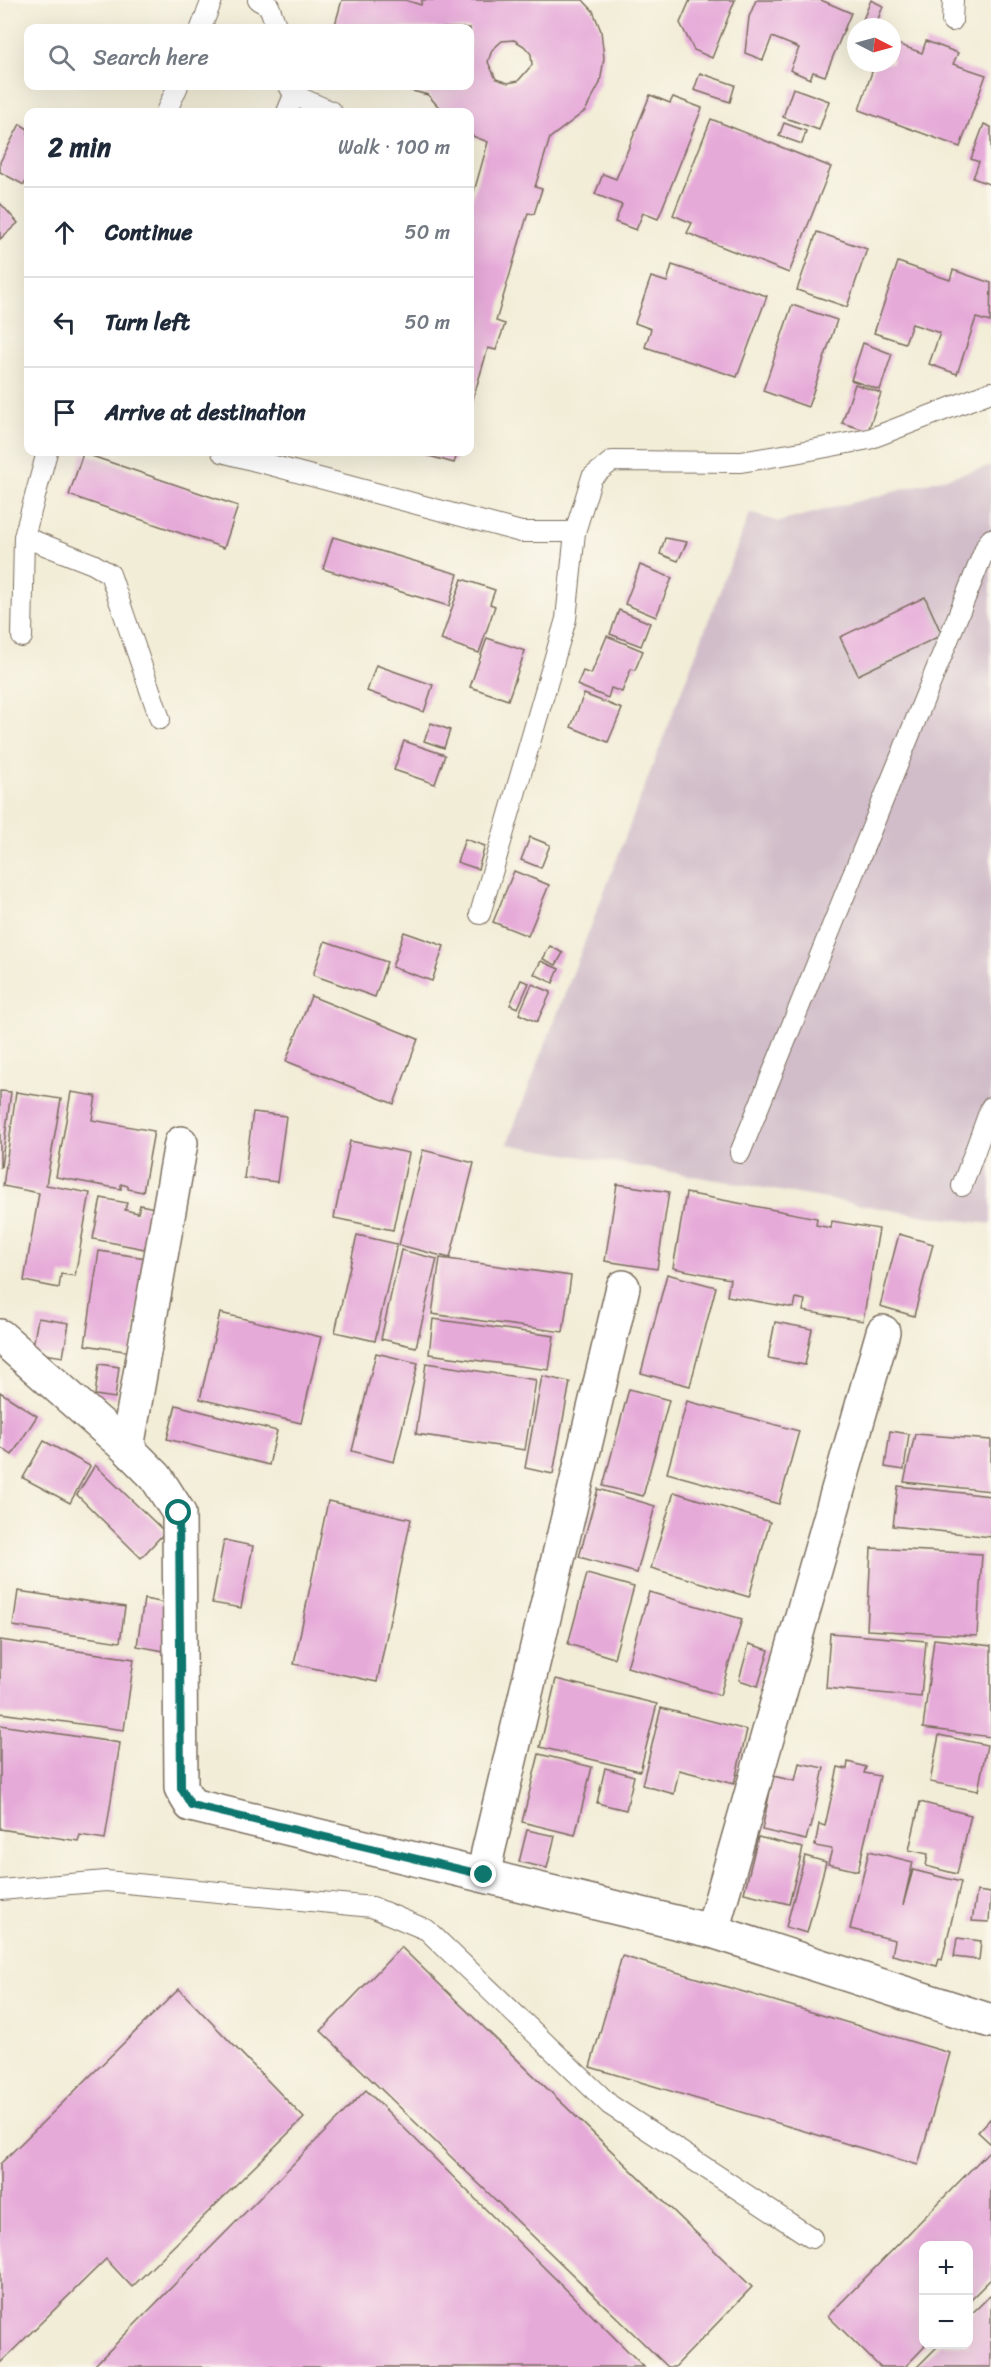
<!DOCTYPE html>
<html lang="en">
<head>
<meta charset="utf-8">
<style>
	body { margin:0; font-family:Sriracha,sans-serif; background:#f6f6f7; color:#1f2937 }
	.controls { position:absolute; right:18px; bottom:18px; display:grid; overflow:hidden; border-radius:12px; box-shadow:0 6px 24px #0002 }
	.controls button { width:54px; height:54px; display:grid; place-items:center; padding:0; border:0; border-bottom:2px solid #e0e1e3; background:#fff; color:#1f2937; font:30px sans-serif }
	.compass { position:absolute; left:847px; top:18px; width:54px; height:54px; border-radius:50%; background:#fff; box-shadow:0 6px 24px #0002; rotate:96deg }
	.stop { position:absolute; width:18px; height:18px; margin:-14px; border:4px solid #0f766e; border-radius:50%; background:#fff }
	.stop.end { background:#0f766e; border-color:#fff; box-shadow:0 2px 6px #0008 }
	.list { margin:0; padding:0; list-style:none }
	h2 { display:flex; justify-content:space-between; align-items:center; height:78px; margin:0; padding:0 24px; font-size:26px }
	h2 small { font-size:20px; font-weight:400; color:#747a83 }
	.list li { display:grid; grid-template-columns:39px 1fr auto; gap:18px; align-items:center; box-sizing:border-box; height:90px; padding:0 24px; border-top:2px solid #e0e1e3 }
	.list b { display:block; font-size:22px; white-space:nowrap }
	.list em { font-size:20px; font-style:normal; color:#747a83 }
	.icon { flex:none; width:33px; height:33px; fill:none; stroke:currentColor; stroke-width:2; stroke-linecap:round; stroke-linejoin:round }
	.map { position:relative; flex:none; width:991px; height:2367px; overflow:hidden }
	.search { position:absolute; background:#fff; box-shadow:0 6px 24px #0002; left:24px; top:24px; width:450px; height:66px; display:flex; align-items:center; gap:15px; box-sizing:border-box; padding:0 21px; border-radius:12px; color:#747a83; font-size:22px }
	.panel { position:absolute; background:#fff; box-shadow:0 6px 24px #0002; left:24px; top:108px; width:450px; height:348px; border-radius:12px }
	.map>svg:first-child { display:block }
	.industrial { fill:#d1bdc9 }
	.building { fill:#e6aad9; fill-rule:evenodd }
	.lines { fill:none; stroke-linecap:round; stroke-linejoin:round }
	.service-casing { stroke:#7b6e5f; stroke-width:22 }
	.minor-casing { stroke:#7b6e5f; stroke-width:36 }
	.service { stroke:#fff; stroke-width:20 }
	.minor { stroke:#fff; stroke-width:33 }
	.route { stroke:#0f766e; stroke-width:8 }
</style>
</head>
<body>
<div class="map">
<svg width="991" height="2367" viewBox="0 0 991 2367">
	<rect width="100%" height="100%" fill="#fbf7ec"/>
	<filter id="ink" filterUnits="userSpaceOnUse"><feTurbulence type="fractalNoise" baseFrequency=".0167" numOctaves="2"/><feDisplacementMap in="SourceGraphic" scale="12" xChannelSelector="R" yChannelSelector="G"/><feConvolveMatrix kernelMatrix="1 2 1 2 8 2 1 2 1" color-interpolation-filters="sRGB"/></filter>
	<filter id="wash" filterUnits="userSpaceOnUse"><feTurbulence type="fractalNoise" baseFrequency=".008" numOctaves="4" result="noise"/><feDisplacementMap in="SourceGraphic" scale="24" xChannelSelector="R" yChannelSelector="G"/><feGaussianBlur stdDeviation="1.35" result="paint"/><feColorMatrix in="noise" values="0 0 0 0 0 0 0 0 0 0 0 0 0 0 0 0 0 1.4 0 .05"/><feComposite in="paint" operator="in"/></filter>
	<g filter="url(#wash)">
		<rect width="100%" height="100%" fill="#f2edd7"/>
		<polygon class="industrial" points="991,466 991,1224 926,1216 507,1144 750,513 779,522"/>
		<g id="blocks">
			<g class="building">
				<path d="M342 0H405L421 5 422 0H583L593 11 601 31 604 58 600 83 585 111 550 138 535 187 542 189 534 214 528 213 496 321 505 324 496 350 488 348 470 409V206L488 142 470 135V112H443L428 95 393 86H470V28H334ZM514 40 524 46 531 54 532 65 518 81 508 83 496 79 488 62 492 50 502 41Z"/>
				<polygon points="690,0 735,0 712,58 694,50 680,23"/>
				<polygon points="756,0 821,0 851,13 825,76 813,72 810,79 790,70 799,48 772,37 763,60 745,53 749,17"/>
				<polygon points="871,0 883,6 875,27 860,27"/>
				<polygon points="926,41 958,53 953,64 986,75 960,147 859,110 875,63 892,63 892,42 922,53"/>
				<polygon points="700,73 735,85 730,102 694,90"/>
				<polygon points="793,88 829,101 819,130 783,117"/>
				<polygon points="650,95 670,103 673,97 702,108 658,219 643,213 636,230 615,222 622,205 595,194 603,174 616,179"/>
				<polygon points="711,119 831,167 789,273 687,233 692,223 673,215"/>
				<polygon points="784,123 806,131 802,144 779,136"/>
				<polygon points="20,124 28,129 28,177 24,185 0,172 0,162"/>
				<polygon points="984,124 991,127 991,185 973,178 979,162 971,159"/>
				<polygon points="0,203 18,223 0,239"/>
				<polygon points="817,232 867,249 847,307 797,290"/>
				<polygon points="898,262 950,280 953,270 991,283 990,322 976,318 957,374 929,364 940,333 912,324 905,343 874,333"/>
				<polygon points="672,265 767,296 737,377 645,347 651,329 635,323 651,277 667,282"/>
				<polygon points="792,305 837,320 808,407 763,391"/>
				<polygon points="863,343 892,354 880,390 851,380"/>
				<polygon points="855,384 881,393 868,431 842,423"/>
				<polygon points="415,452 458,452 454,463"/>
				<polygon points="83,453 238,506 224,548 69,495"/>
				<polygon points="333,537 458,574 449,606 323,569"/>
				<polygon points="665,538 687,542 678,561 660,554"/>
				<polygon points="640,565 672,578 656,617 625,604"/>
				<polygon points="462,579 495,590 490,604 495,606 479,653 441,640"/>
				<polygon points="925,597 942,635 858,675 840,637"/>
				<polygon points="619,610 650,623 641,646 610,634"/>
				<polygon points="607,636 643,651 635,670 631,669 622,692 611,688 608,698 577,685 583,671 591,674"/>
				<polygon points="487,638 525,651 508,700 470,687"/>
				<polygon points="376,665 433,685 424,712 367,691"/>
				<polygon points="584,694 622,709 608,742 571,727"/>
				<polygon points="431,723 450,730 444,748 424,741"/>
				<polygon points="404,741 445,755 435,784 394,770"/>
				<polygon points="530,837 550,845 541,868 521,860"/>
				<polygon points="465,839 485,846 478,869 457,862"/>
				<polygon points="514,871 549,885 528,936 493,922"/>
				<polygon points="404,932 444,946 432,981 392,967"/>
				<polygon points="325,941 387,962 375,997 313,975"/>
				<polygon points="550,946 563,953 556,965 543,959"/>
				<polygon points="541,961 559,969 553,983 534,974"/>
				<polygon points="521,980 529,983 518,1008 510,1005"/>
				<polygon points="532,984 551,992 537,1022 519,1014"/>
				<polygon points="311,996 418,1039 394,1104 286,1061"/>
				<polygon points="0,1091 11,1092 1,1167 0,1167"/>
				<polygon points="16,1092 61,1099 46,1185 90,1193 75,1276 61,1274 59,1288 24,1281 39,1193 3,1186"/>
				<polygon points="71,1092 96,1096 92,1120 154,1131 143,1192 128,1189 128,1186 121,1184 121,1189 56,1177"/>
				<polygon points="253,1112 286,1116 277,1182 244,1178"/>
				<polygon points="350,1141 409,1153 393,1230 334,1218"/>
				<polygon points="423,1150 474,1163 450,1258 399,1245"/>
				<polygon points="617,1184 669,1192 657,1269 605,1261"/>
				<polygon points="686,1193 817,1218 816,1225 831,1228 832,1221 879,1229 863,1321 803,1311 805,1300 796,1298 794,1308 727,1296 730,1279 673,1268"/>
				<polygon points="101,1198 127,1203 125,1210 138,1213 140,1205 155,1208 149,1243 146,1243 145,1249 93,1239"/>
				<polygon points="899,1234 933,1244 914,1316 880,1306"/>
				<polygon points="357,1235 397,1244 375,1341 335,1332"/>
				<polygon points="401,1250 437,1259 416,1347 381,1339"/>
				<polygon points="99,1251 146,1258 131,1352 85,1345"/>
				<polygon points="440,1258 571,1276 563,1332 432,1314"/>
				<polygon points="667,1274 716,1287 690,1386 641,1373"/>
				<polygon points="220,1313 321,1337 301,1423 200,1399"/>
				<polygon points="38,1318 69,1323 63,1357 32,1352"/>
				<polygon points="433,1319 554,1336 549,1370 429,1354"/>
				<polygon points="775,1322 812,1329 805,1365 768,1358"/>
				<polygon points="376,1353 418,1363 394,1462 352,1451"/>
				<polygon points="426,1363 536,1380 525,1450 416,1434"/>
				<polygon points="99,1364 119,1367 115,1398 95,1395"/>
				<polygon points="542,1376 570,1382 553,1474 525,1468"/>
				<polygon points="629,1389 669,1400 643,1496 603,1486"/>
				<polygon points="0,1392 37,1416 12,1455 0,1447"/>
				<polygon points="687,1401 799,1431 779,1504 667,1473"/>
				<polygon points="176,1405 277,1431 269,1465 167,1439"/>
				<polygon points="890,1431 909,1434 904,1470 885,1467"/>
				<polygon points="915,1434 991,1440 991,1491 904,1482"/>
				<polygon points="44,1441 90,1466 70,1503 23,1478"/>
				<polygon points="95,1465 165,1532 141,1558 77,1495"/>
				<polygon points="898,1486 991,1496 991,1537 893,1526"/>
				<polygon points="598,1489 655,1506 637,1573 579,1557"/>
				<polygon points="674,1492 770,1522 749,1597 651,1568"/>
				<polygon points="328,1501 411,1519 377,1682 294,1664"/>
				<polygon points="224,1540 253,1546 241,1608 212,1603"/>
				<polygon points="871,1548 982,1554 977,1636 867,1630"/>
				<polygon points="587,1574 634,1587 614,1658 568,1644"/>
				<polygon points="18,1591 125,1607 120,1642 13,1626"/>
				<polygon points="649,1592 742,1619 720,1695 627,1667"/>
				<polygon points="144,1599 171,1604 164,1651 137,1646"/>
				<polygon points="830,1633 926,1641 921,1697 826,1688"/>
				<polygon points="934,1639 991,1646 991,1737 923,1728"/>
				<polygon points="0,1640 134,1659 124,1730 0,1713"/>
				<polygon points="749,1644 769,1650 758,1686 739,1680"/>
				<polygon points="556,1679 657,1704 640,1771 540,1747"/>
				<polygon points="661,1708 747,1730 734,1784 679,1770 674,1794 642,1785"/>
				<polygon points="0,1725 120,1743 105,1839 80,1835 78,1841 0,1829"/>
				<polygon points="939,1735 987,1745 978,1791 930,1782"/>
				<polygon points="539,1754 592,1767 575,1835 522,1822"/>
				<polygon points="848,1762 866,1767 864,1773 880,1776 858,1871 828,1864 832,1849 815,1846 819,1824 825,1826 838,1767 847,1769"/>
				<polygon points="799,1763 824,1768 811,1828 809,1828 806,1840 762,1830 773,1776 795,1781"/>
				<polygon points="605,1768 634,1776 626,1810 597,1803"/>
				<polygon points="920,1802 971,1815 957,1874 926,1866 928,1854 909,1850"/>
				<polygon points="527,1830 555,1836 547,1868 519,1862"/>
				<polygon points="758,1837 803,1848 789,1904 744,1893"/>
				<polygon points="869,1851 913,1862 903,1905 913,1870 961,1882 942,1960 939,1959 937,1966 892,1955 895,1940 850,1929"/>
				<polygon points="805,1856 826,1862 807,1933 786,1927"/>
				<polygon points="977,1891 991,1893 989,1922 972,1921"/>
				<polygon points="957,1938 981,1941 979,1960 954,1957"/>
				<polygon points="401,1947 752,2287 675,2367 668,2367 321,2031"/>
				<polygon points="622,1956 950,2053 918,2165 590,2067"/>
				<polygon points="179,1989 304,2118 132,2287 106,2259 0,2363 0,2164"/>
				<polygon points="366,2090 644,2367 93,2367"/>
				<polygon points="991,2118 991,2144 978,2132"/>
				<polygon points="991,2149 991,2279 968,2302 968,2246 924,2246 924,2344 927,2344 905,2367 880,2367 828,2316"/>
				<polygon points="991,2295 991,2367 917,2367 940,2344 968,2344 968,2317"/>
			</g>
		</g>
	</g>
	<g filter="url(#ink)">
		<use href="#blocks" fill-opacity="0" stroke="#7b6e5f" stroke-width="1.5"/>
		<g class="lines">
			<defs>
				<g id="service">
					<polyline points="258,0 269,6 277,28"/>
					<polyline points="952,21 953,0"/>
					<polyline points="201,28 212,0"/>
					<polyline points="289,86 294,95 332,112"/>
					<polyline points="166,112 178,86"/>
					<polyline points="287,112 294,95"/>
					<polyline points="222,452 521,532 575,532 592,477 612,461 741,462 795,453 869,439 991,392"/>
					<polyline points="24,537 93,564 110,574 160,719"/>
					<polyline points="22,637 24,537 47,452"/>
					<polyline points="480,914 566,619 575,532"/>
					<polyline points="740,1153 987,544 991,539"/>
					<polyline points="962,1186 991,1107"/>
					<polyline points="0,1890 106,1881 372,1907 427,1930 610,2105 812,2238"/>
				</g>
				<g id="minor">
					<polyline points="0,1336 127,1448 156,1477 179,1513 181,1788 191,1805 712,1931 991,2021"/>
					<polyline points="127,1448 181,1143"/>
					<polyline points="484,1875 488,1852 623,1287"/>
					<polyline points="712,1931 883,1332"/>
				</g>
			</defs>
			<use href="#service" class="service-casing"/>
			<use href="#minor" class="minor-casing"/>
			<use href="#service" class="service"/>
			<use href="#minor" class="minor"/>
		</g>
	</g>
	<g class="lines" filter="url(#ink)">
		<polyline class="route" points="179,1513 181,1788 191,1805 484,1875"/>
	</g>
</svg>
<div class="controls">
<button>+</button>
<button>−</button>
</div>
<svg class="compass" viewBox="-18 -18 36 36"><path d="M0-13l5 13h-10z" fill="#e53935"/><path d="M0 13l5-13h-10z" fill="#747a83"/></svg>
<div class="stop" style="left:179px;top:1513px"></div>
<div class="stop end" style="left:484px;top:1875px"></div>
<div class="search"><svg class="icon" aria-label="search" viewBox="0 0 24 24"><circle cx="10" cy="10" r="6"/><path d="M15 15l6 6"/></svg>Search here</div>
<section class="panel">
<h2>2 min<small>Walk · 100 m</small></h2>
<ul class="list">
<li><svg class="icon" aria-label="ahead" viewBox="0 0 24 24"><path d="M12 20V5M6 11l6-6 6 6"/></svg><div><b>Continue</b></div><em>50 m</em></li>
<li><svg class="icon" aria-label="left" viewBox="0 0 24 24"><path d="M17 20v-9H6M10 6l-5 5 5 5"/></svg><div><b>Turn left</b></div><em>50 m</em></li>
<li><svg class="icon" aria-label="arrive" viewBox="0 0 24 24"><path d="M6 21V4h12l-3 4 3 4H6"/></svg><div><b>Arrive at destination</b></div></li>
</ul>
</section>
</div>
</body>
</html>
